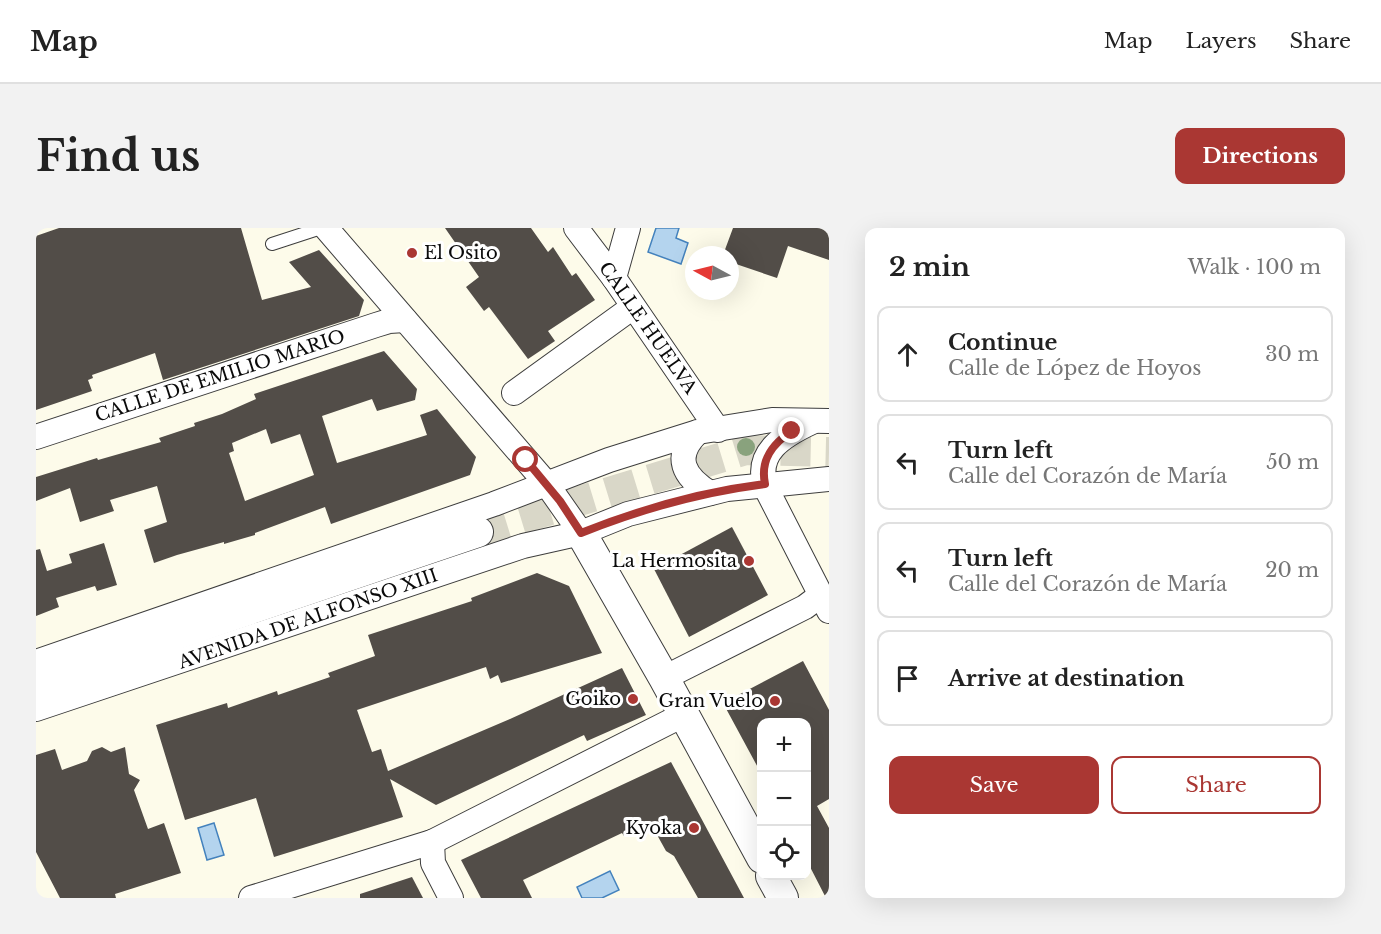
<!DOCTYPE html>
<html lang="en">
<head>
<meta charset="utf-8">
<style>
	body { margin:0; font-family:"Libre Baskerville",serif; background:#f2f2f2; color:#222 }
	.controls { position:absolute; right:18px; bottom:18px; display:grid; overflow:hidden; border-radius:12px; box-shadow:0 6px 24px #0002 }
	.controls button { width:54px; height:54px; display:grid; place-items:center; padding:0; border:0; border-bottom:2px solid #e0e0e0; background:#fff; color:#222; font:30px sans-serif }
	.compass { position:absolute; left:649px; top:18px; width:54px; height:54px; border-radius:50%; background:#fff; box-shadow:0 6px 24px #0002; rotate:277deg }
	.stop { position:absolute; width:18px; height:18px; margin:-14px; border:4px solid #aa3733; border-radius:50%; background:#fff }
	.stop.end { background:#aa3733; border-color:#fff; box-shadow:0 2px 6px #0008 }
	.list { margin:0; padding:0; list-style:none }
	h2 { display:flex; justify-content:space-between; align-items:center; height:78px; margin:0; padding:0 24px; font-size:26px }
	h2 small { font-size:20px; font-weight:400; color:#767676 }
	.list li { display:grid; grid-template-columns:39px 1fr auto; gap:18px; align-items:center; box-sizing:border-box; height:96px; margin:0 12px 12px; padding:0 12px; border:2px solid #e0e0e0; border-radius:12px }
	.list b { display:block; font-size:22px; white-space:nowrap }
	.list p { margin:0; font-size:20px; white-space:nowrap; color:#767676 }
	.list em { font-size:20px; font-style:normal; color:#767676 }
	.actions { display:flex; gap:12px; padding:18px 24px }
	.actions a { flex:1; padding:14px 0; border:2px solid #aa3733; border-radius:12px; text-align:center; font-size:21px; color:#aa3733 }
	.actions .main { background:#aa3733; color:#fff }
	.icon { flex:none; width:33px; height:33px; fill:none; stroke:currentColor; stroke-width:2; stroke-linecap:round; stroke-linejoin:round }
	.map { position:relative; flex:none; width:793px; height:670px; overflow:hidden; border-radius:12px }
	header { display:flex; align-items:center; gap:36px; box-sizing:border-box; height:84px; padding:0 30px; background:#fff; border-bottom:2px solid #e0e0e0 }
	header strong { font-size:28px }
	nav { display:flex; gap:33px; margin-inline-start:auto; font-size:21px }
	.intro { display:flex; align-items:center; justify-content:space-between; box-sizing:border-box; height:144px; padding:0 36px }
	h1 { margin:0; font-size:42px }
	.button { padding:15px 27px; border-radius:12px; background:#aa3733; color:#fff; font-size:21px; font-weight:700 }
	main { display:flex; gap:36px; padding:0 36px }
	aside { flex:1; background:#fff; border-radius:12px; box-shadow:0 6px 24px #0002 }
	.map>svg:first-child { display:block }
	.water { fill:#b4d4ee; stroke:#4482bd; stroke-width:1.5 }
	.building { fill:#524d48; fill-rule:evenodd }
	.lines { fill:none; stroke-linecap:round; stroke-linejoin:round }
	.tertiary-tunnel { stroke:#d9d7c8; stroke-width:30; stroke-dasharray:30 15; stroke-linecap:butt }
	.service-casing { stroke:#3d3d3d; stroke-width:14 }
	.minor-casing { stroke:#3d3d3d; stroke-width:26 }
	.tertiary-casing { stroke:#3d3d3d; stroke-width:32 }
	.service { stroke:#fff; stroke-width:12 }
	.minor { stroke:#fff; stroke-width:24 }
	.tertiary { stroke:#fff; stroke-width:30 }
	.tree { fill:#89a27d }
	.route { stroke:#aa3733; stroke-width:8 }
	.poi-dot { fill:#aa3733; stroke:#fff; stroke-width:2 }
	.labels { text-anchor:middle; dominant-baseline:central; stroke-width:6; stroke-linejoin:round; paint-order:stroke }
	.poi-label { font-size:18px; fill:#0a0a0a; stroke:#fff; text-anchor:end }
	.street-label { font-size:18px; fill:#0a0a0a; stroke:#fff }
</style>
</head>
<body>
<header>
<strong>Map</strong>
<nav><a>Map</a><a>Layers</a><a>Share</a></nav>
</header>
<div class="intro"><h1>Find us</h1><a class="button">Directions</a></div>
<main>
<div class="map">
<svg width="793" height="670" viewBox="0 0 793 670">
	<rect width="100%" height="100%" fill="#fdfbea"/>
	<g class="water">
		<polygon points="620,0 643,0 640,10 652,15 645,36 612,24"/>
		<polygon points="178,595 188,627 171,632 162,600"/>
		<polygon points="574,643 583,662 566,670 546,670 541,659"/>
	</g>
	<g class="building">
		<polygon points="23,0 205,0 226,72 275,59 253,34 283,22 328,72 323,88 127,152 119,125 56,147 57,150 52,152 56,163 0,182 0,8"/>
		<polygon points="409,0 495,0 512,24 517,19 536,48 540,45 559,72 512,103 519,113 492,131 453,79 448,83 430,59 443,49"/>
		<polygon points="697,0 793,0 793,32 752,18 741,50 694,34 694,27 687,27"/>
		<path d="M348 123 381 161 379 172 341 183 336 171 286 188 301 235 391 207 384 187 401 181 440 229 434 247 295 296 289 279 219 305V307L188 316V314L141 327 118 335 108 302 131 294 121 258 74 272 78 283 44 294 34 260 0 273V249L61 230 62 232 125 214 123 210 159 198 158 195 186 186 220 171 218 166ZM230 201 235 216 264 206 278 247 209 273 193 225 198 223 196 215Z"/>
		<polygon points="696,299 732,367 653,409 618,341"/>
		<polygon points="68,315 81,357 61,363 59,358 20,370 23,379 0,388 0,322 4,321 11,343 36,335 33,326"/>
		<polygon points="501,345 533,358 566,425 465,455 462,447 454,451 450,439 321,482 336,524 345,521 352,543 474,491 586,440 610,487 551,513 548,507 400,577 354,551 367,589 238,629 220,570 149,592 120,497 191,475 192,480 241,463 242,467 294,449 292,445 339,428 332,407 436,373 435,370"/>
		<polygon points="767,433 793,482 793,571 781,578 793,600 793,670 790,670 771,633 771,495 726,495 726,547 687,475"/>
		<polygon points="66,519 75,524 89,519 93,546 104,552 98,562 112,601 128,595 145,645 79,666 80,670 24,670 0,624 0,527 19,521 26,542 51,533 56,523"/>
		<polygon points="635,534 708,670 662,670 638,628 630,623 615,596 588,608 586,605 487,652 496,670 445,670 425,632"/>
		<polygon points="376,649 387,670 324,670 324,666"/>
	</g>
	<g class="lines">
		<polyline class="tertiary-tunnel" points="442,304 710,222 793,224"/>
		<defs>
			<polyline id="service" points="236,16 285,0"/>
			<g id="minor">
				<polyline points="290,0 510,255 545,305"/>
				<polyline points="540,0 578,50 682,202"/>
				<polyline points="578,50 592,0"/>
				<polyline points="478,165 597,79"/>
				<path d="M776 194C748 207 716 225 731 262L793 383"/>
				<path d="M662 204C636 229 648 249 674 265"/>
				<polyline points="0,209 340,97 353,93 369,92"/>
				<polyline points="0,434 458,276 573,232 662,204 736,192 793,193"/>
				<polyline points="628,450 769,379 785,367"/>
				<polyline points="0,481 487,318 545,305 592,286 691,261 793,251"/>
				<polyline points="396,614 397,635 415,670"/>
				<polyline points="215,670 396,614 647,487"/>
			</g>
			<g id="tertiary">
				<polyline points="545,305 628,450 726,630"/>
				<polyline points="0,454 442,304"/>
				<polyline points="735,648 747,670"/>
			</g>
		</defs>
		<use href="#service" class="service-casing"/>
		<use href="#minor" class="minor-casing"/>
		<use href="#tertiary" class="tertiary-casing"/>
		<use href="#service" class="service"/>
		<use href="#minor" class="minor"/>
		<use href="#tertiary" class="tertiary"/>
	</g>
	<circle class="tree" cx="710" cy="219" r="9"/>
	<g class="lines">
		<path class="route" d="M490 232 524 273 545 305C605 281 665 264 729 256 724 232 736 216 756 203"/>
	</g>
	<g class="poi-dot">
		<circle cx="376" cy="25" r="6"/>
		<circle cx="713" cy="333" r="6"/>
		<circle cx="597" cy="471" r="6"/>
		<circle cx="739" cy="473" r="6"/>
		<circle cx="658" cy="600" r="6"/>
	</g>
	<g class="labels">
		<g class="poi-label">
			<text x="388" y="25" text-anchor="start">El Osito</text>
			<text x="701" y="333">La Hermosita</text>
			<text x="585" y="471">Goiko</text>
			<text x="727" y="473">Gran Vuelo</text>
			<text x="646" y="600">Kyoka</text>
		</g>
		<g class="street-label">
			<text transform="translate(612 100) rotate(55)">CALLE HUELVA</text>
			<text transform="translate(184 148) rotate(-18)">CALLE DE EMILIO MARIO</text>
			<text transform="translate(272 391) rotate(-19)">AVENIDA DE ALFONSO XIII</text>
		</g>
	</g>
</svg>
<div class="controls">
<button>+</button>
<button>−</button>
<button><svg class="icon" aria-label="locate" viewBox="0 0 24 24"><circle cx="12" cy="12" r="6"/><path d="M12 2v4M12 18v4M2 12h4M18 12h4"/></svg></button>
</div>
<svg class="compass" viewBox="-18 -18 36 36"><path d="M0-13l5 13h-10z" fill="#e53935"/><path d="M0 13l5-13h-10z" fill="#767676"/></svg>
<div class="stop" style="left:490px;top:232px"></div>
<div class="stop end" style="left:756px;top:203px"></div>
</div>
<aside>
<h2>2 min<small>Walk · 100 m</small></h2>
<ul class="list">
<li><svg class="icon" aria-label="ahead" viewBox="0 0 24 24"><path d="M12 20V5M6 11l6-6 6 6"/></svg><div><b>Continue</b><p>Calle de López de Hoyos</p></div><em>30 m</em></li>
<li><svg class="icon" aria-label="left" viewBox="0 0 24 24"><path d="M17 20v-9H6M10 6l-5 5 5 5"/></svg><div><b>Turn left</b><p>Calle del Corazón de María</p></div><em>50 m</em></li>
<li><svg class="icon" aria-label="left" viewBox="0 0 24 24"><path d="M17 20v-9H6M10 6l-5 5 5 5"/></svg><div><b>Turn left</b><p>Calle del Corazón de María</p></div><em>20 m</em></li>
<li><svg class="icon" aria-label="arrive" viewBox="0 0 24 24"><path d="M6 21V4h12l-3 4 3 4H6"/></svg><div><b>Arrive at destination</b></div></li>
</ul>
<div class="actions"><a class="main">Save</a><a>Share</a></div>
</aside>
</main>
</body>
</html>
